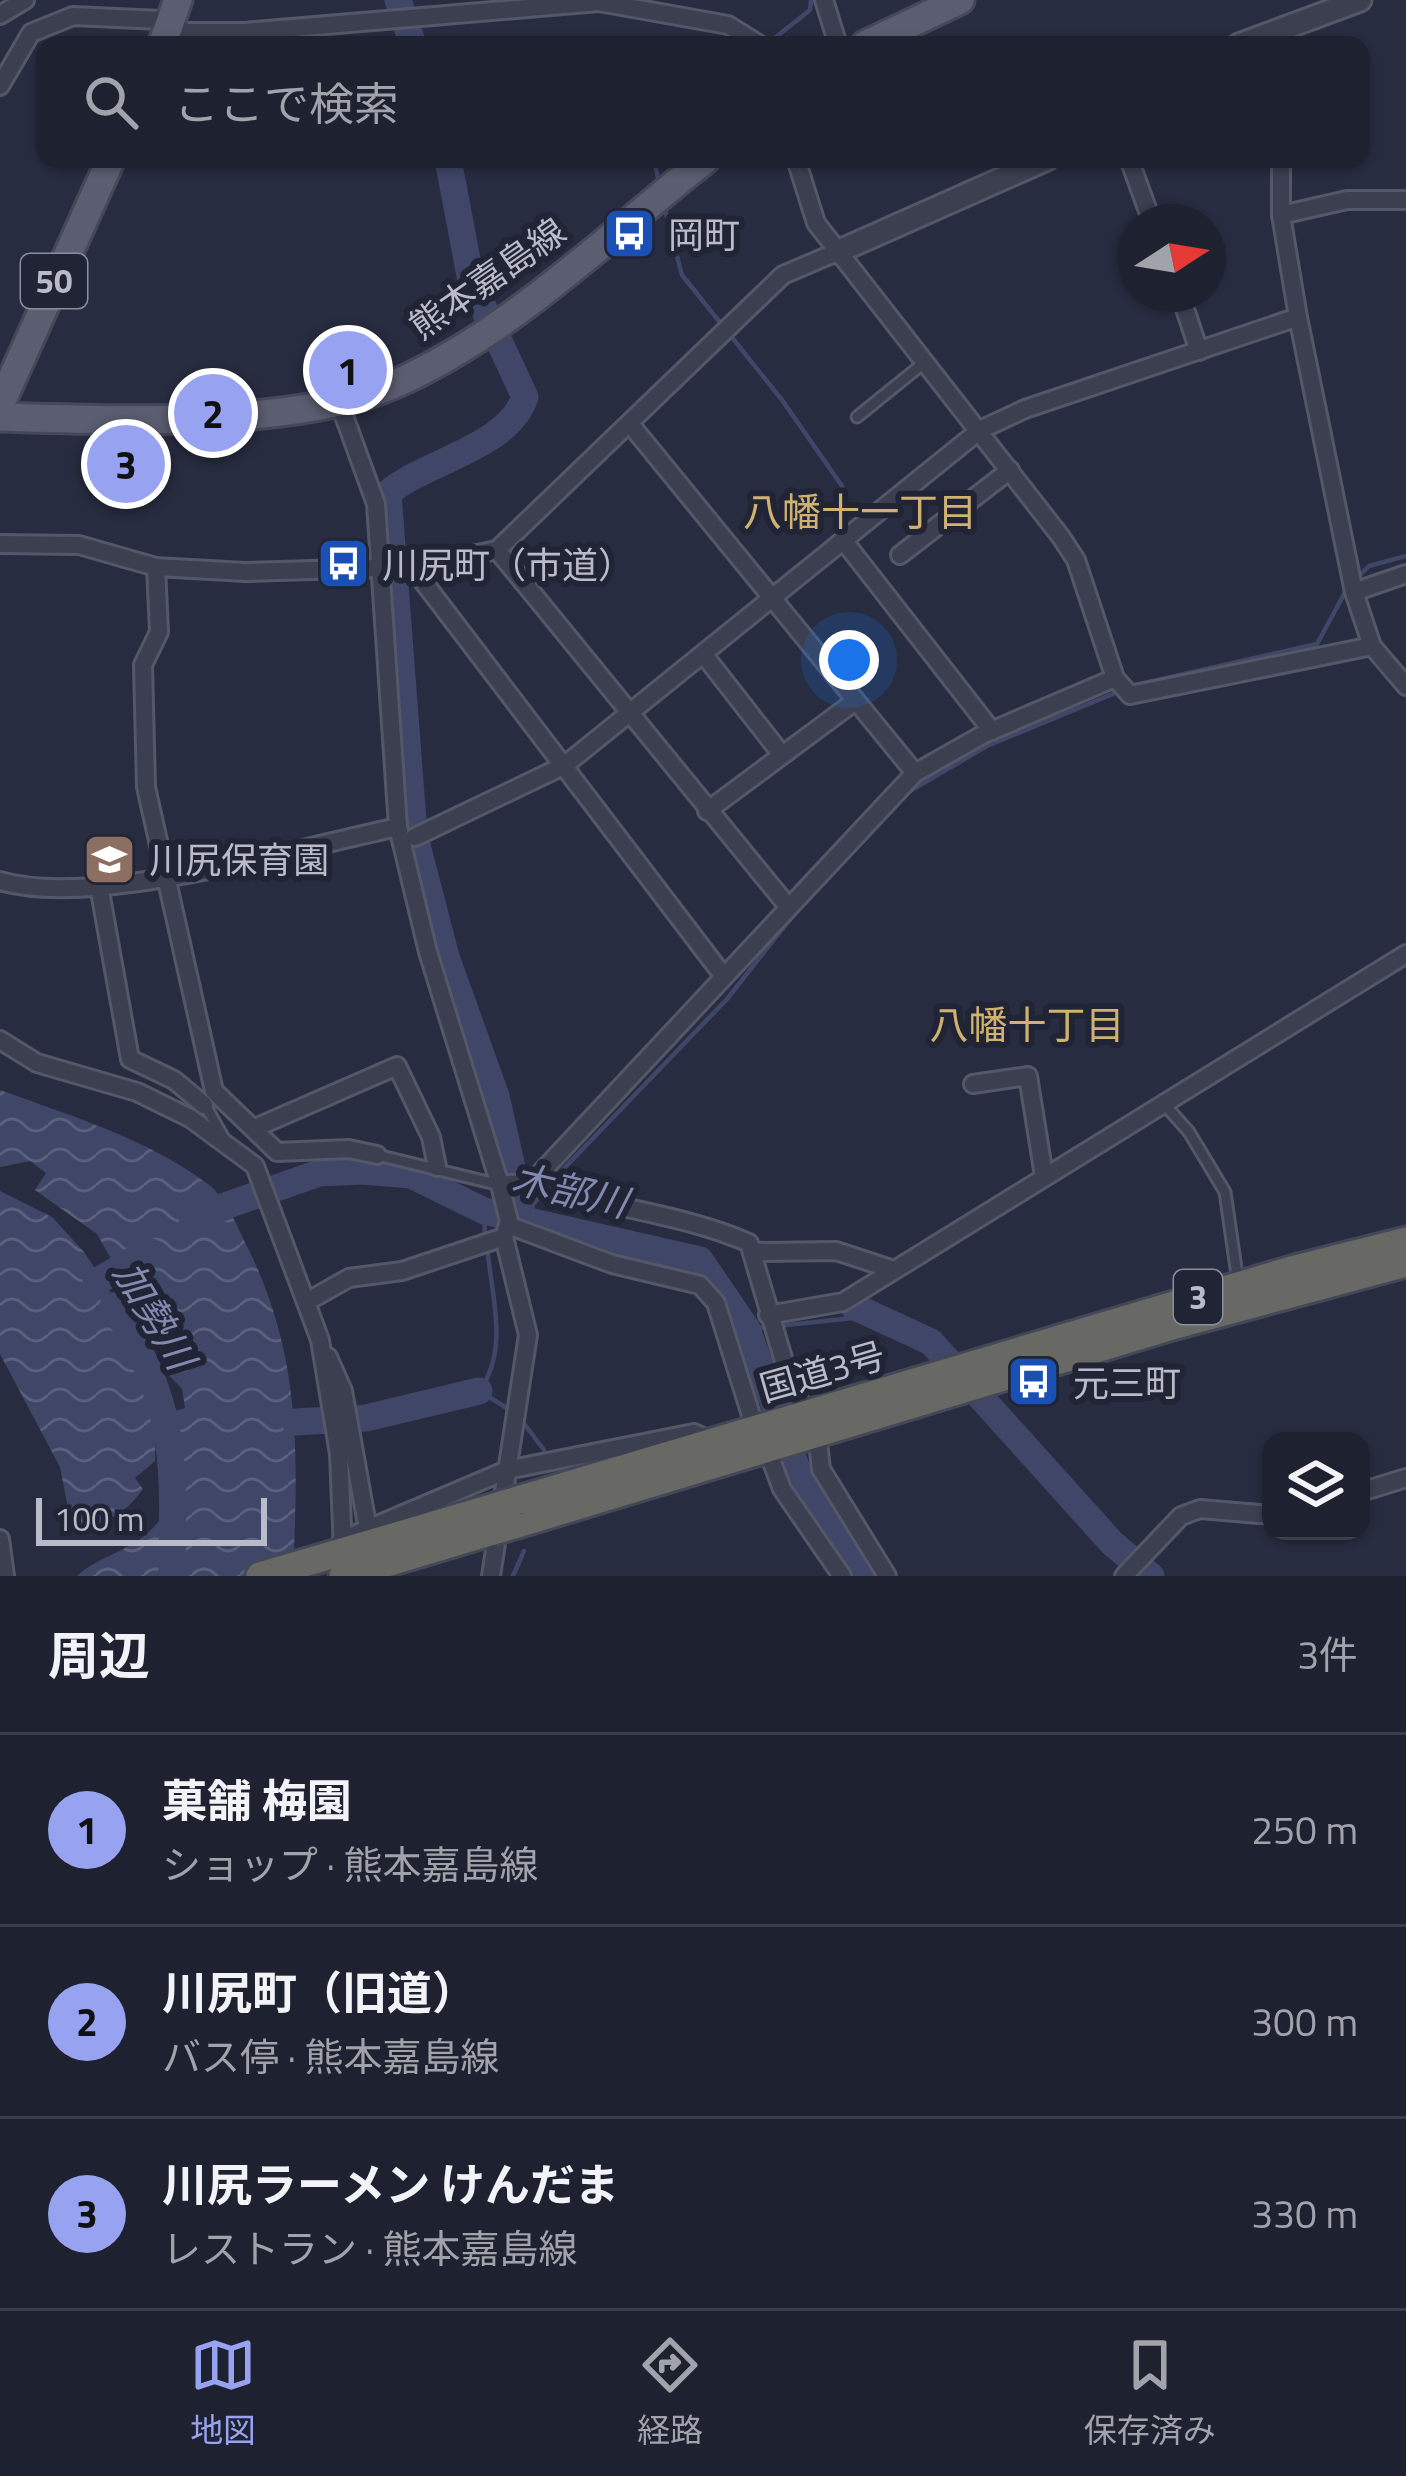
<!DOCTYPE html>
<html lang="ja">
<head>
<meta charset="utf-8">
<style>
	body { margin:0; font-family:"Titillium Web","Noto Sans JP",sans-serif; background:#262938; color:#f1f3f6 }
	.controls { position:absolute; right:36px; bottom:36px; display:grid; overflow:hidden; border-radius:24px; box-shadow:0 3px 9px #0004 }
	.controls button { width:108px; height:108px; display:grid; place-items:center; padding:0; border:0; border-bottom:3px solid #3c3e4c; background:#1e2130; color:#f1f3f6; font:60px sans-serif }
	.compass { position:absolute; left:1118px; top:204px; width:108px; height:108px; border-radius:50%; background:#1e2130; box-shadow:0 3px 9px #0004; rotate:78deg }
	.scale { position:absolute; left:36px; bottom:30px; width:231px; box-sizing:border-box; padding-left:12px; border:6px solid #b9bbca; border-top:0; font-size:33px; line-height:42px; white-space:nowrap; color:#b9bbca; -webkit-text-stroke:9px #212435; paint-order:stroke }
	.you { position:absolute; left:849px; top:660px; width:42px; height:42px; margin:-30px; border:9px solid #fff; border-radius:50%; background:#1a73e8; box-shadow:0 0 0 18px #1a73e833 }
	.badge { display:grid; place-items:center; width:78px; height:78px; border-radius:50%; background:#97a3f1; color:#111; font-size:39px; font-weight:700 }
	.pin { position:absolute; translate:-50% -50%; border:6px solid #fff; box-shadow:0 3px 12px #0006 }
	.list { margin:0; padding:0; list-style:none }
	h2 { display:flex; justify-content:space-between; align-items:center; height:156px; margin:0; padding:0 48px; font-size:51px }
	h2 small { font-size:39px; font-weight:400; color:#a1a3ab }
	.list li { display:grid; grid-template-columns:78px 1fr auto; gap:36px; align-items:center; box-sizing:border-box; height:192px; padding:0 48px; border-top:3px solid #3c3e4c }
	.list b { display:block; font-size:45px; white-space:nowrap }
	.list p { margin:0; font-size:39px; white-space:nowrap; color:#a1a3ab }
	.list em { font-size:39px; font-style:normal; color:#a1a3ab }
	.icon { flex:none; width:66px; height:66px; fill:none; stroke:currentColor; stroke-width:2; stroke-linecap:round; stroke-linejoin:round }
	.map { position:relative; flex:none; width:1406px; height:1576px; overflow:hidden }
	.search { position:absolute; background:#1e2130; box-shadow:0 3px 9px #0004; left:36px; right:36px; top:36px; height:132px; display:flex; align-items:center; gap:30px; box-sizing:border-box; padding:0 42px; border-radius:24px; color:#a1a3ab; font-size:45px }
	.sheet { height:732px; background:#1e2130 }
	nav { display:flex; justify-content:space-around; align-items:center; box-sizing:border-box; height:168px; border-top:3px solid #3c3e4c; background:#1e2130; font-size:33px; color:#a1a3ab }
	nav a { display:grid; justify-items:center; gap:6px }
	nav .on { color:#97a3f1 }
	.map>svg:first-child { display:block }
	.water { fill:url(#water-waves) }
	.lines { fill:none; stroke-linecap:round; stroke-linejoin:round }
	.stream { stroke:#404668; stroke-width:4.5 }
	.river { stroke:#404668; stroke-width:27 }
	.service-casing { stroke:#545767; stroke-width:15 }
	.minor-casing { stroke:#545767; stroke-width:22 }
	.tertiary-casing { stroke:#545767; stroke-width:27 }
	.primary-casing { stroke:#464859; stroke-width:33 }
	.trunk-casing { stroke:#444757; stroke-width:33 }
	.service { stroke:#3c3f50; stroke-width:9 }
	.minor { stroke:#3c3f50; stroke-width:16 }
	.tertiary { stroke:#3c3f50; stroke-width:21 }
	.primary { stroke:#5b5e70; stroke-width:27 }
	.trunk { stroke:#686865; stroke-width:27 }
	.trunk-bridge-casing { stroke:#444757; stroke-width:33; stroke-linecap:butt }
	.trunk-bridge { stroke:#686865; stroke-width:27 }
	.labels { text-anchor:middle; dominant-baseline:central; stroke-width:12; stroke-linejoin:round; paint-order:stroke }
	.shield { fill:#212435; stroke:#8b8e9d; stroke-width:3 }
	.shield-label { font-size:33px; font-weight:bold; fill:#b9bbca }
	.poi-label { font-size:36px; fill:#b9bbca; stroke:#212435; text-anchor:start }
	.street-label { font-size:36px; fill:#b9bbca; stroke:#212435 }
	.neighbourhood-label { font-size:39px; fill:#cfb170; stroke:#212435 }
	.water-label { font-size:39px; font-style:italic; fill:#838aaf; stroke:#212435 }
</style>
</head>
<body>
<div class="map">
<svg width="1406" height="1576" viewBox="0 0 1406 1576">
	<defs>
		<pattern id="water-waves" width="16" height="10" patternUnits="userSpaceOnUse" patternTransform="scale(3)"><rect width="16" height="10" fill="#404668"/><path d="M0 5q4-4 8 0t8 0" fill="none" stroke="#5a5f7c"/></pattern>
	</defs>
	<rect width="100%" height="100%" fill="#282c40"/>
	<g class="water">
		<path d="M0 1090C71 1116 146 1138 208 1184 226 1198 237 1226 247 1246 302 1357 298 1455 293 1576H77C95 1559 124 1552 144 1536 182 1506 184 1455 175 1411L185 1408 182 1389 168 1374 170 1342 152 1332 97 1234 35 1190 46 1173 30 1161 0 1167Z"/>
		<path d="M0 1191 52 1217 84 1252 128 1319 156 1411 155 1461 135 1478 143 1489C125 1515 103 1525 72 1529L60 1467 0 1354Z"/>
	</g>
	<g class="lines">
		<g class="stream">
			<polyline points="766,45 810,10 811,0"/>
			<polyline points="654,159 659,183"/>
			<polyline points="664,206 682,275 782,400 842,486"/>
			<polyline points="1358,577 1369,566 1406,556"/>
			<polyline points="1131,686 1317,644 1349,585"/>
			<polyline points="810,896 910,791 987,746 1120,691"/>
			<polyline points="1141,1127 1187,1099"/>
			<polyline points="549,1184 727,999 795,913"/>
			<polyline points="484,1211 485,1235"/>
			<polyline points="523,1217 542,1193"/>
			<path d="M487 1246C491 1294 510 1350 479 1391L510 1410"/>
			<polyline points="747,1329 873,1316 853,1306 857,1301"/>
			<polyline points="519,1417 544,1450"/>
			<polyline points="513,1576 524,1551"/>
		</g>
		<g class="river">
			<polyline points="398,0 413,45"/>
			<path d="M448 159 471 281 525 397C508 448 427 460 388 493L414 834 446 957 496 1096 523 1217"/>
			<polyline points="192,1225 225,1206 319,1173 362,1171 411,1175 484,1211 700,1260 747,1329 802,1483 868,1576"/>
			<polyline points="96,1282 149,1251"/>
			<path d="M113 1306C179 1407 173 1461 172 1576"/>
			<polyline points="853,1306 931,1342 1112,1543 1151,1576"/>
			<polyline points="295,1422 366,1418 479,1391"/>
		</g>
		<defs>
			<g id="service">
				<polyline points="857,417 925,362"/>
				<polyline points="1164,1104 1189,1132 1225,1192 1238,1282"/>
				<polyline points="205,1105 223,1137"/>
				<polyline points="377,1155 500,1185"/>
			</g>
			<g id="minor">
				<polyline points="824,0 838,45"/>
				<polyline points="0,15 25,0"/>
				<polyline points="0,86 31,33 73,16 161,20 186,32 244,32 599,2 728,25 760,45"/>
				<polyline points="796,159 816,223 1061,537 1076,560 1115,678 1130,695 1372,646"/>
				<polyline points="1129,159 1152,222"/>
				<polyline points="1281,159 1281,215 1298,317 1354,592 1372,646 1406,686"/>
				<polyline points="1281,215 1347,200 1406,200"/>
				<polyline points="1180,294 1199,351"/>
				<polyline points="339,402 376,504 398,827 428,952 500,1185 509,1221 504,1237 528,1335 491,1576"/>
				<polyline points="630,424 915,773"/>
				<polyline points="843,540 992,731"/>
				<polyline points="0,544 79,545 156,567 245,572 412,567 497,550 783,275 837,252"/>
				<polyline points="497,550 786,904"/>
				<polyline points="900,555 1010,470"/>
				<polyline points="156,567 159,632 143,665 146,787 214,1091 277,1152 349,1149 377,1155"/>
				<polyline points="412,567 722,974"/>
				<polyline points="1354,592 1406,574"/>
				<polyline points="704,655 782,755"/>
				<polyline points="707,811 854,702"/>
				<polyline points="415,837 565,765 980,430 1025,409 1298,317"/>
				<path d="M0 881C94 909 297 848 398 827"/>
				<polyline points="99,886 130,1059 174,1080 204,1105"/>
				<polyline points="0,1040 37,1063 137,1092 190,1118 255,1166 320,1340 339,1454 343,1551"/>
				<polyline points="973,1084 1028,1076 1044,1176"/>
				<polyline points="255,1128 397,1066 431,1137 437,1167"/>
				<path d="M532 1182C602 1208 681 1213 749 1243L791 1385 817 1433 821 1469 887 1576"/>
				<polyline points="500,1185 532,1182 915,773 984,734 1115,678"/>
				<polyline points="508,1225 612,1264 700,1285 716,1303 755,1428"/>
				<polyline points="753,1252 836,1251 894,1270"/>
				<polyline points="310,1300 349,1278 402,1271 504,1237"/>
				<polyline points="768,1315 843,1302 1406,954"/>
				<polyline points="328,1357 343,1391 366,1519"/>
				<polyline points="767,1449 782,1489 842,1576"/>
				<polyline points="1361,1492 1406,1478"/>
				<polyline points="0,1539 5,1576"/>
				<polyline points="342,1540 507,1470 694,1433 712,1441"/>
				<polyline points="1124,1576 1181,1516 1200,1509 1271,1515"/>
			</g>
			<g id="tertiary">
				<polyline points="1239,45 1360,0"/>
				<polyline points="837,252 1047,159"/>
			</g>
			<g id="primary">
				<polyline points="162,45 178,0"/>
				<polyline points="865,45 960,0"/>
				<polyline points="0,405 111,159"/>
				<path d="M0 417C111 420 296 429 397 383 511 332 608 236 706 159"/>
			</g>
			<g id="trunk">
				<polyline points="518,1500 1295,1269 1406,1241"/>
				<polyline points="514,1525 1172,1326 1406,1263"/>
				<polyline points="260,1576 495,1507"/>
				<polyline points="343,1576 493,1531"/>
			</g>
		</defs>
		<use href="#service" class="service-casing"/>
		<use href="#minor" class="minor-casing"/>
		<use href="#tertiary" class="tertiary-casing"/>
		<use href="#primary" class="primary-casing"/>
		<use href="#trunk" class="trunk-casing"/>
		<use href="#service" class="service"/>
		<use href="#minor" class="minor"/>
		<use href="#tertiary" class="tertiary"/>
		<use href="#primary" class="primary"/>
		<use href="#trunk" class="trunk"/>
		<defs>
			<g id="trunk-bridge">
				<polyline points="495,1507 518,1500"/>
				<polyline points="493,1531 514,1525"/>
			</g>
		</defs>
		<use href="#trunk-bridge" class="trunk-bridge-casing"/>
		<use href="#trunk-bridge" class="trunk-bridge"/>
	</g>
	<defs>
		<symbol id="bus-square" viewBox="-11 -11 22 22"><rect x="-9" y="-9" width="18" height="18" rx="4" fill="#1a4fb4" stroke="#212435"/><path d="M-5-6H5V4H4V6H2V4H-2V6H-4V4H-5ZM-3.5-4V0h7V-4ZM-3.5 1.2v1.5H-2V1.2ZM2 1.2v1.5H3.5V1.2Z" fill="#fff"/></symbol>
		<symbol id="school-square" viewBox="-11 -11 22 22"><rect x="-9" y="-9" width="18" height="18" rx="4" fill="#8d6e63" stroke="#212435"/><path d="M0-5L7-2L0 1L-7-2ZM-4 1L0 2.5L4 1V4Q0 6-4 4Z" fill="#fff"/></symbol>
	</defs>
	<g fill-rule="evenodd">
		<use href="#bus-square" x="600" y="204" width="59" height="59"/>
		<use href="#bus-square" x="314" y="534" width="59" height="59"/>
		<use href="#school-square" x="80" y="830" width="59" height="59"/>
		<use href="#bus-square" x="1004" y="1352" width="59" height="59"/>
	</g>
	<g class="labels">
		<g class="shield">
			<rect x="21" y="254" width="66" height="54" rx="9"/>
			<rect x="1174" y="1270" width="48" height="54" rx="9"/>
		</g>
		<g class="shield-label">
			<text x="54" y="281">50</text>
			<text x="1198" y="1297">3</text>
		</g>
		<g class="poi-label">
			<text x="668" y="234">岡町</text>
			<text x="382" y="564">川尻町（市道）</text>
			<text x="149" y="859">川尻保育園</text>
			<text x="1073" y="1382">元三町</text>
		</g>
		<g class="street-label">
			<text transform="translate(487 278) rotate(-35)">熊本嘉島線</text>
			<text transform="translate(822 1371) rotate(-16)">国道3号</text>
		</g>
		<g class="neighbourhood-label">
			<text x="860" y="511">八幡十一丁目</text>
			<text x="1027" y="1024">八幡十丁目</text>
		</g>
		<g class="water-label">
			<text transform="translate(570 1190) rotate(13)">木部川</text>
			<text transform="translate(155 1315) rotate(59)">加勢川</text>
		</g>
	</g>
</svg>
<div class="controls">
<button><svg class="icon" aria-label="layers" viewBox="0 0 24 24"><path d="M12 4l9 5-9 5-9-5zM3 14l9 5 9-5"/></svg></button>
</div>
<svg class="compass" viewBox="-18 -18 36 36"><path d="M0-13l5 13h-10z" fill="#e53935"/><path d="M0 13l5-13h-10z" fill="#a1a3ab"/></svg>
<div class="scale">100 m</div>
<div class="you"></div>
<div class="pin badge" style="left:348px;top:370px">1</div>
<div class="pin badge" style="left:213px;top:413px">2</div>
<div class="pin badge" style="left:126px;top:464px">3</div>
<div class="search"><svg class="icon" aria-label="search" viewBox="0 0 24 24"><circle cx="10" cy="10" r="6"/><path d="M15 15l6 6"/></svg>ここで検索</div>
</div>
<section class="sheet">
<h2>周辺<small>3件</small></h2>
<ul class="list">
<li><span class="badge">1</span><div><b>菓舗 梅園</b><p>ショップ · 熊本嘉島線</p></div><em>250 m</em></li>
<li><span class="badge">2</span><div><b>川尻町（旧道）</b><p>バス停 · 熊本嘉島線</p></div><em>300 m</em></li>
<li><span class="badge">3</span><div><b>川尻ラーメン けんだま</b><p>レストラン · 熊本嘉島線</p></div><em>330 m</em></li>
</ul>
</section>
<nav>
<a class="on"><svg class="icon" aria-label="map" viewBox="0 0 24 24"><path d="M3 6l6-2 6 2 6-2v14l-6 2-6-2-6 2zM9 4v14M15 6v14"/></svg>地図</a>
<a><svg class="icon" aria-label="directions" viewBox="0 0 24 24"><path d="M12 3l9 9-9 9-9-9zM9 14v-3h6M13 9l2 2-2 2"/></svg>経路</a>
<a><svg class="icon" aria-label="saved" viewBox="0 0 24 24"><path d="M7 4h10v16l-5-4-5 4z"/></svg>保存済み</a>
</nav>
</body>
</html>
